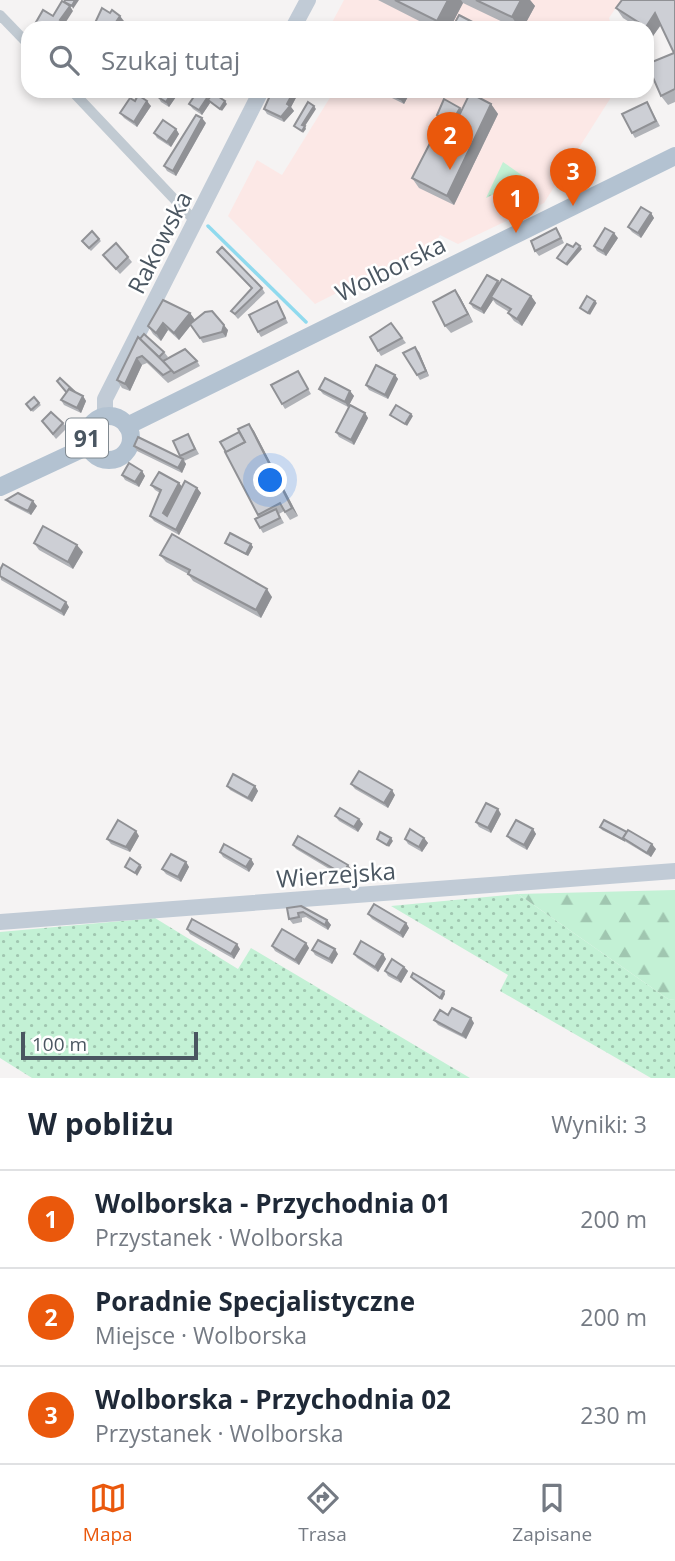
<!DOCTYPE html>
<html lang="pl">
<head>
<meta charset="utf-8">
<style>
	body { margin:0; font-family:"Open Sans",sans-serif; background:#f6f6f7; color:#1f2937 }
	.scale { position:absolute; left:21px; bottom:18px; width:177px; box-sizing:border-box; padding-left:7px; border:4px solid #4a5661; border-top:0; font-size:19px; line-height:24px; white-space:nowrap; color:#4a5661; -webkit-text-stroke:5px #fff; paint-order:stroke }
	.you { position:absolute; left:271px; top:481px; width:24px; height:24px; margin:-18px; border:5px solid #fff; border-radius:50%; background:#1a73e8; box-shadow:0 0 0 10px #1a73e833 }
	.badge { display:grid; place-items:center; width:46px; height:46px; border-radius:50%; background:#ea580c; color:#fff; font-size:23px; font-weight:700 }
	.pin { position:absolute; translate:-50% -58px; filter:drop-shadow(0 2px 4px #0008) }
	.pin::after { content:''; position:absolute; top:37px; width:24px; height:21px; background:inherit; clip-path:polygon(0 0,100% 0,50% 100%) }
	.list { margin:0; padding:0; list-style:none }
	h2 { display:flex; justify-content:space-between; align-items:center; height:91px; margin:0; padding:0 28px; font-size:30px }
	h2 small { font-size:23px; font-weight:400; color:#747a83 }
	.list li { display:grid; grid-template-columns:46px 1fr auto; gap:21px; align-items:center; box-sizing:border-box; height:98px; padding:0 28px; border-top:2px solid #e0e1e3 }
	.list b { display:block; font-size:26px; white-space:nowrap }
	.list p { margin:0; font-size:23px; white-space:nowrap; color:#747a83 }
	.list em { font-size:23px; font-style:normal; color:#747a83 }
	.icon { flex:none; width:38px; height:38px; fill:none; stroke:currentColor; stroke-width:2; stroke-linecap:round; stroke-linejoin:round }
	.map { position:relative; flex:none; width:675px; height:1078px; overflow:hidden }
	.search { position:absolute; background:#fff; box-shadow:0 4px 10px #0003; left:21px; right:21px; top:21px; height:77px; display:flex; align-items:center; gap:18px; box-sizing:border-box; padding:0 24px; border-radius:21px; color:#747a83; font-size:26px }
	.sheet { height:385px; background:#fff }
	nav { display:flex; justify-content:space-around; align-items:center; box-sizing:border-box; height:98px; border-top:2px solid #e0e1e3; background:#fff; font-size:19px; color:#747a83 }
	nav a { display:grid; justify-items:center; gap:4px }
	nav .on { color:#ea580c }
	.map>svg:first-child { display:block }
	.medical { fill:#fce8e6 }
	.green { fill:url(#green-dots) }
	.forest { fill:url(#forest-firs) }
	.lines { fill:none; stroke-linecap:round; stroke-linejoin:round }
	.stream { stroke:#90daee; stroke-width:3.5 }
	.street { stroke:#c1cad2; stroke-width:10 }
	.secondary { stroke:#c1cbd6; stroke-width:16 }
	.primary { stroke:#b3c2d1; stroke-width:18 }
	.wall { fill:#b0b2b7 }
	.shaded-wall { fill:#909195 }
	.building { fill:#cdcfd5; stroke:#909195; stroke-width:2 }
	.labels { text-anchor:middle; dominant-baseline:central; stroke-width:5; stroke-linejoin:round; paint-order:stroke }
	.shield { fill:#fff; stroke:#808990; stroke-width:2 }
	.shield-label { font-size:23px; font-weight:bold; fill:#4a5661 }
	.street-label { font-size:24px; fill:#4a5661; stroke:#fff }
</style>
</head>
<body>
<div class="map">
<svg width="675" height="1078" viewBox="0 0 675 1078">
	<defs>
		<pattern id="green-dots" width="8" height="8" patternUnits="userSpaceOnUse" patternTransform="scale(1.75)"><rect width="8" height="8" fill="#c3f1d5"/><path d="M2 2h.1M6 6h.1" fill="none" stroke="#a0c6b0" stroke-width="1.8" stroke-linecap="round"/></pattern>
		<pattern id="forest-firs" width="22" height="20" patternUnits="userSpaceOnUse" patternTransform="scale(1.75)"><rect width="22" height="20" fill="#c3f1d5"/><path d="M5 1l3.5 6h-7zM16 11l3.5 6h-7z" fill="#a0c6b0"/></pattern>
	</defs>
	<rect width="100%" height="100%" fill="#f5f3f3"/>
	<g class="medical">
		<polygon points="344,0 621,0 609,18 612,28 329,28"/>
		<polygon points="334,91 615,91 544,203 458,244 440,235 435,243 315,304 228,216 257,160 282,175"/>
	</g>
	<g class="green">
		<polygon points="518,894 668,999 675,1000 675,1078 651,1078 500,991 508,975 391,906"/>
		<polygon points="155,918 238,969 251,948 470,1078 32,1078 0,1058 0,932"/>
	</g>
	<g class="forest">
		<polygon points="503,162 526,178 486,198"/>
		<polygon points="675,890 675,1000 668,999 518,894"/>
	</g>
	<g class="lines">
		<polyline class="stream" points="208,226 306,322"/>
		<g class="street">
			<polyline points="0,15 28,44"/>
			<polyline points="72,91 195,221"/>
		</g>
		<g class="secondary">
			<polyline points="293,28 308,0"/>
			<polyline points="105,416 105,399 261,91"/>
			<polyline points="0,922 675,871"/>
		</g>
		<g class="primary">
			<circle cx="109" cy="438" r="22"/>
			<polyline points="127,426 675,156"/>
			<polyline points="0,487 88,446"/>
		</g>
	</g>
	<g class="wall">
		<polygon points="378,0 530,0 535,6 523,28 515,28 463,3 450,28 433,28"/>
		<polygon points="675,0 675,102 668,105 661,96 674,53 661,25 653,36 647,33 647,28 639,28 623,18 616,8"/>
		<polygon points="161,91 180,91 169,107 161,102 158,97"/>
		<polygon points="378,91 411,91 404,104"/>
		<polygon points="298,94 291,107 294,111 284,122 267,114 264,109"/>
		<polygon points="207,98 210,103 202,115 193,109 189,104"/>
		<polygon points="135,101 151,106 137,127 124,118 120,113"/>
		<polygon points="647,102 660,126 635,138 632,133"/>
		<polygon points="491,104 498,114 454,205 419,188 412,178 441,120 437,115"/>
		<polygon points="206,123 176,176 167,171 164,166"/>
		<polygon points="176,129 179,134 171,147 157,138 154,133"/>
		<polygon points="651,213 654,218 641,238 632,232 628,227"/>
		<polygon points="559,233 564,243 539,256 535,251"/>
		<polygon points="618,238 606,256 597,251 594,246"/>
		<polygon points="99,239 101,241 91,251 84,244"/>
		<polygon points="217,252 262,288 265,293 238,319 231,311 252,289"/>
		<polygon points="103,255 128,257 132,262 120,274"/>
		<polygon points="499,283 531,296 536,303 522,326 514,321 508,313 509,312 496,304 493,300 484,314 473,308 470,303"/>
		<polygon points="455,290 460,297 473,322 451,333 445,326"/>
		<polygon points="280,306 288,323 261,337 258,332"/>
		<polygon points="190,313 195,320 228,330 226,337 203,343 191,325 179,340 168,330 161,341 153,334 148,326"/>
		<polygon points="391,323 406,343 381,356 378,351"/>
		<polygon points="140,339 164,352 168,357 164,360 197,361 200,366 168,383 147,363 142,365 130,391 122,388 117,380"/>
		<polygon points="419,352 429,376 420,380 403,353"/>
		<polygon points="298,371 311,394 285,409 282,404"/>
		<polygon points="395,375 398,379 388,399 369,390 366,385"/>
		<polygon points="319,389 350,391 354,396 348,407 323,394"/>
		<polygon points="75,392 83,396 86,401 81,413 64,405 61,400"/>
		<polygon points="39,403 41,405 33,412 26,404"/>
		<polygon points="365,413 368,418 354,445 339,437 336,432"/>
		<polygon points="42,421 63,423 67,428 56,439"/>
		<polygon points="249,424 254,431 298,516 290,520 284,511 279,514 284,523 263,533 260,528 259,517 258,515 239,432"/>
		<polygon points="188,434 199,454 184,461 186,464 182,473 137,451 134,446 182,459 180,456"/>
		<polygon points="142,471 145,476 139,487 125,480 122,475"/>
		<polygon points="179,483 182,487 197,488 201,493 179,535 154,521 150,516 160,493 155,490 151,485"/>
		<polygon points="6,500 37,506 31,515 10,504"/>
		<polygon points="34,543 83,552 73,569 39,550"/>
		<polygon points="225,543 251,544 253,547 248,556 227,545"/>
		<polygon points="160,555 272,597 261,618 193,581 188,574 166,562"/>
		<polygon points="0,570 69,607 64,616 1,580"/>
		<polygon points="351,784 395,795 388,808 355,789"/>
		<polygon points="227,786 255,786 258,791 252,802 230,790"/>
		<polygon points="501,814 491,833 479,827 476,822"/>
		<polygon points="335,816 359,819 363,824 358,832 339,821"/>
		<polygon points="600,827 656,849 651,857 626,842 602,830"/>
		<polygon points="533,829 536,834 527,850 511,841 507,836"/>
		<polygon points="139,836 130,852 111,844 107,839"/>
		<polygon points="424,838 428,843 422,852 408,844 405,839"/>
		<polygon points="293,845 352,870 346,879 296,849"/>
		<polygon points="220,852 251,859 254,864 249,872 223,857"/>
		<polygon points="186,862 189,867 181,882 166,874 162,869"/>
		<polygon points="287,908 327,920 331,925 328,930 306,917 302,918 302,922 293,924 289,919"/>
		<polygon points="368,914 406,923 409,928 403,938 372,919"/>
		<polygon points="187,929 240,949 234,959 190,934"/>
		<polygon points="306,943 309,948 299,965 275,951 272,946"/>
		<polygon points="312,950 338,954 332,964 315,955"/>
		<polygon points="354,954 383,954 386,959 378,972 357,958"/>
		<polygon points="404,967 408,971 401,983 388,976 385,971"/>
		<polygon points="411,977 445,994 442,1000 413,980"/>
		<polygon points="448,1015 474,1023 466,1039 438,1025 434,1020"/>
	</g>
	<g class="shaded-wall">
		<polygon points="75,0 79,0 73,9 72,6"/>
		<polygon points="448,0 461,0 463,3 450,28 442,28 437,21"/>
		<polygon points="521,0 530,0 535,6 523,28 519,28 512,17"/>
		<polygon points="70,6 73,11 64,25 60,20"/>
		<polygon points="655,13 662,23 653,36 646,27"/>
		<polygon points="120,16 124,21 118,28 112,28"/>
		<polygon points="173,91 180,91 169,107 166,102"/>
		<polygon points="294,91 296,91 298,94 291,107 294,111 284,122 281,117"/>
		<polygon points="405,91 411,91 404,104 400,99"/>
		<polygon points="207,98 210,103 202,115 199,110"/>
		<polygon points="147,101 151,106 137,127 134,122"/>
		<polygon points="225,101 227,104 222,111 220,109"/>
		<polygon points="491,104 498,114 454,205 447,196"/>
		<polygon points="314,106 316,109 305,126 306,129 303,133 302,131 302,125"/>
		<polygon points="460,108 464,113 455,128 452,123"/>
		<polygon points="202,118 206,123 176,176 173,171"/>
		<polygon points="176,129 179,134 171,147 167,142"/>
		<polygon points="651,213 654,218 641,238 638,233"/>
		<polygon points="614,233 618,238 606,256 603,251"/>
		<polygon points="580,246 582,249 567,266 566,264"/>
		<polygon points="498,281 501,286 491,297 493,300 484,314 481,309"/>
		<polygon points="455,290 460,297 473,322 468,314"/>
		<polygon points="531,296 536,303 522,326 517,319"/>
		<polygon points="595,301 597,303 590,315 588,313"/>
		<polygon points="190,313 195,320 179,340 174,333"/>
		<polygon points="163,323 168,330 161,341 156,333"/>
		<polygon points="224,325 228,330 226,337 222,332"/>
		<polygon points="415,347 419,352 429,376 426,371"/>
		<polygon points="137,358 142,365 130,391 125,384"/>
		<polygon points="395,375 398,379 388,399 385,395"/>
		<polygon points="350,391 354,396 348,407 345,402"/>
		<polygon points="83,396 86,401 81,413 77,408"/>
		<polygon points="365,413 368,418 354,445 351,440"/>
		<polygon points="411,414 413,416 407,426 405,424"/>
		<polygon points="249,424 254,431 298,516 292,508"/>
		<polygon points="183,459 186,464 182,473 178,468"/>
		<polygon points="142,471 145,476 139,487 135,482"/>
		<polygon points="179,483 183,488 166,518 163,513"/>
		<polygon points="197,488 201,493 179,535 176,530"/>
		<polygon points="33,501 37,506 31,515 28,511"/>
		<polygon points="251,544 253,547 248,556 246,554"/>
		<polygon points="77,545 83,552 73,569 68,562"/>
		<polygon points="267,589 272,597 261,618 256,610"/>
		<polygon points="66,602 69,607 64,616 61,611"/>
		<polygon points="255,786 258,791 252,802 248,798"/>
		<polygon points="392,790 395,795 388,808 384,803"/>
		<polygon points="498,809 501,814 491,833 488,828"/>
		<polygon points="359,819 363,824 358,832 354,827"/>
		<polygon points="533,829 536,834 527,850 524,845"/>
		<polygon points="136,831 139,836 130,852 126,847"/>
		<polygon points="391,838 393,841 389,847 387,845"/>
		<polygon points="424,838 428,843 422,852 419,847"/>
		<polygon points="652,844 656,849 651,857 647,853"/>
		<polygon points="251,859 254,864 249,872 246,867"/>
		<polygon points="186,862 189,867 181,882 178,877"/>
		<polygon points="140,865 142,867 137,876 135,873"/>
		<polygon points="348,865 352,870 346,879 343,874"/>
		<polygon points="327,920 331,925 328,930 325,925"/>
		<polygon points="406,923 409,928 403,938 400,933"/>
		<polygon points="306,943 309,948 299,965 295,960"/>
		<polygon points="237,944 240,949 234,959 231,954"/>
		<polygon points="335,949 338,954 332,964 329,959"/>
		<polygon points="383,954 386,959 378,972 375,967"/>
		<polygon points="404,967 408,971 401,983 397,978"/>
		<polygon points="444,991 445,994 442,1000 440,998"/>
		<polygon points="471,1018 474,1023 466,1039 462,1035"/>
	</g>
	<g class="building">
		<polygon points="65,0 75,0 72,6 64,2"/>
		<polygon points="395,0 448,0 437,21"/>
		<polygon points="476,0 521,0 512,17"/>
		<polygon points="622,0 675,0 675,89 661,96 647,64 674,53 655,13 646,27 616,8"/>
		<polygon points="62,1 70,6 60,20 66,23 63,28 42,28 35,24 43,10 53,16"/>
		<polygon points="102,8 110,13 112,10 120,16 112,28 99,28 94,25"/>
		<polygon points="459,15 484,28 452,28"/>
		<polygon points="161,91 173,91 166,102 158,97"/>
		<polygon points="272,91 294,91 287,104 290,106 281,117 264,109"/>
		<polygon points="384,91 405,91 400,99"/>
		<polygon points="197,92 207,98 199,110 189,104"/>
		<polygon points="213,93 225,101 220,109 208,100"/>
		<polygon points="470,93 491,104 447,196 412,178 444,116 456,122"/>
		<polygon points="138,95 147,101 134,122 120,113 130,98 135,101"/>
		<polygon points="444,99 460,108 453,120 444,116 442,118 437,115"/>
		<polygon points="308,102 314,106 302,125 305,126 302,131 294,126"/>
		<polygon points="647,102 656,121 632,133 622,114"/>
		<polygon points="196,115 202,118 173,171 164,166"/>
		<polygon points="163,120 176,129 167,142 154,133"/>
		<polygon points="641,207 651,213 638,233 628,227"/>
		<polygon points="556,228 561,238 535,251 531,241"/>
		<polygon points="605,228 614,233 603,251 594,246"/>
		<polygon points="92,231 99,239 89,248 82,241"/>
		<polygon points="116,243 128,257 116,269 103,255"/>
		<polygon points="576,243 580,246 566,264 557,258 567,244 573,247"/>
		<polygon points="222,247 262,288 235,314 231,311 252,288 217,252"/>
		<polygon points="487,275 498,281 481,309 470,303"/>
		<polygon points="502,279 531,296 517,319 508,313 511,309 491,297"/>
		<polygon points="455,290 468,314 445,326 433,302"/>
		<polygon points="587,296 595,301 588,313 580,308"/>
		<polygon points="163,300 190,313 174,333 163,323 156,333 148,326"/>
		<polygon points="277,301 285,318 258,332 249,315"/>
		<polygon points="212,311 224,325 222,332 200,338 190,324 205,312"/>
		<polygon points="391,323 402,338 378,351 370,337"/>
		<polygon points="144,334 164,352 159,357 140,339"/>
		<polygon points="138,337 172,370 163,375 142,356 137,358 125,384 117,380"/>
		<polygon points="415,347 426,371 417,375 403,353"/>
		<polygon points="185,349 197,361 174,373 163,361"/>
		<polygon points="376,365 395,375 385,395 366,385"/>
		<polygon points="298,371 308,389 282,404 271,385"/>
		<polygon points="60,378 75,392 69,389 67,393 57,381"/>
		<polygon points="325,378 350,391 345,402 319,389"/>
		<polygon points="69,389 83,396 77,408 61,400"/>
		<polygon points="34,397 39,403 31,410 26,404"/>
		<polygon points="350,405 365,413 351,440 336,432"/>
		<polygon points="396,405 411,414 405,424 390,415"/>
		<polygon points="51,412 63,423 53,434 42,421"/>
		<polygon points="249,424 292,508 285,512 280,503 258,515 225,452 245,442 238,429"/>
		<polygon points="239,432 245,442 226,452 220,442"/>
		<polygon points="188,434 195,449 180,456 173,441"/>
		<polygon points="138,437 183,459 178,468 134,446"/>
		<polygon points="129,463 142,471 135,482 122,475"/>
		<polygon points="159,472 179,483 163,513 167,516 185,481 197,488 176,530 150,516 161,490 151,485"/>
		<polygon points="18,493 33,501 28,511 6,500"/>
		<polygon points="276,509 280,518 260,528 255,519"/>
		<polygon points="43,526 77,545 68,562 34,543"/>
		<polygon points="230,533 251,544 246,554 225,543"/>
		<polygon points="172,534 267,589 256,610 188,574 190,570 160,555"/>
		<polygon points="3,564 66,602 61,611 0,576 0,570"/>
		<polygon points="359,771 392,790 384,803 351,784"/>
		<polygon points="233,774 255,786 248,798 227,786"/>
		<polygon points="486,803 498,809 488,828 476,822"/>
		<polygon points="340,808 359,819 354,827 335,816"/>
		<polygon points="118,820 136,831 126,847 107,839"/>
		<polygon points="516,820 533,829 524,845 507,836"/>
		<polygon points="604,820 627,832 623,838 624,839 624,840 600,827"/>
		<polygon points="410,829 424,838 419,847 405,839"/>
		<polygon points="628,830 652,844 647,853 623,838"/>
		<polygon points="380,832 391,838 387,845 377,839"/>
		<polygon points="298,836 348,865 343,874 293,845"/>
		<polygon points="224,844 251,859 246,867 220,852"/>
		<polygon points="171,854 186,862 178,877 162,869"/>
		<polygon points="130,858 140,865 135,873 125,867"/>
		<polygon points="374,904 406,923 400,933 368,914"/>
		<polygon points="301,906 327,920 325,925 303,912 298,913 299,917 289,919 287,908"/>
		<polygon points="192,919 237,944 231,954 187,929"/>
		<polygon points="282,929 306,943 295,960 272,946"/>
		<polygon points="318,940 335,949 329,959 312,950"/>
		<polygon points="361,941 383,954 375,967 354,954"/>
		<polygon points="392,959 404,967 397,978 385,971"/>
		<polygon points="413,973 444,991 440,998 411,977"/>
		<polygon points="452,1008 471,1018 462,1035 434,1020 440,1010 448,1015"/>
	</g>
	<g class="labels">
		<rect class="shield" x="66" y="418.5" width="42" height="39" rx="5"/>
		<g class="shield-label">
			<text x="87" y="438">91</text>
		</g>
		<g class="street-label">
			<text transform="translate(159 242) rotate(-63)">Rakowska</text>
			<text transform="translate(390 268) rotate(-26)">Wolborska</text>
			<text transform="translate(336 874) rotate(-4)">Wierzejska</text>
		</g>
	</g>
</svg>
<div class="scale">100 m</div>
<div class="you"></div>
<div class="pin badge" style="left:516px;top:233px">1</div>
<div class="pin badge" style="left:450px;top:170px">2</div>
<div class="pin badge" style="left:573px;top:206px">3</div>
<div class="search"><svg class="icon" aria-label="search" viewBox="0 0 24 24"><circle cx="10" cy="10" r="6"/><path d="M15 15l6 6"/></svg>Szukaj tutaj</div>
</div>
<section class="sheet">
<h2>W pobliżu<small>Wyniki: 3</small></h2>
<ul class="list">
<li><span class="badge">1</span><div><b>Wolborska - Przychodnia 01</b><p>Przystanek · Wolborska</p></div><em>200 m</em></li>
<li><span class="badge">2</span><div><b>Poradnie Specjalistyczne</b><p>Miejsce · Wolborska</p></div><em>200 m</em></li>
<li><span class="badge">3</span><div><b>Wolborska - Przychodnia 02</b><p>Przystanek · Wolborska</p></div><em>230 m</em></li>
</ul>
</section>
<nav>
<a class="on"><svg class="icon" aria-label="map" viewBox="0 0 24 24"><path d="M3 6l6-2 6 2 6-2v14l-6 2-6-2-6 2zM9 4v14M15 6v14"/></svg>Mapa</a>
<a><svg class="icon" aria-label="directions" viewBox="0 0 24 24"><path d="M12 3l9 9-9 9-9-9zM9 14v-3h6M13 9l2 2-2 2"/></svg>Trasa</a>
<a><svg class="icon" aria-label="saved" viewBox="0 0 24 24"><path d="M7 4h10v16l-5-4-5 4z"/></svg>Zapisane</a>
</nav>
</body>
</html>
